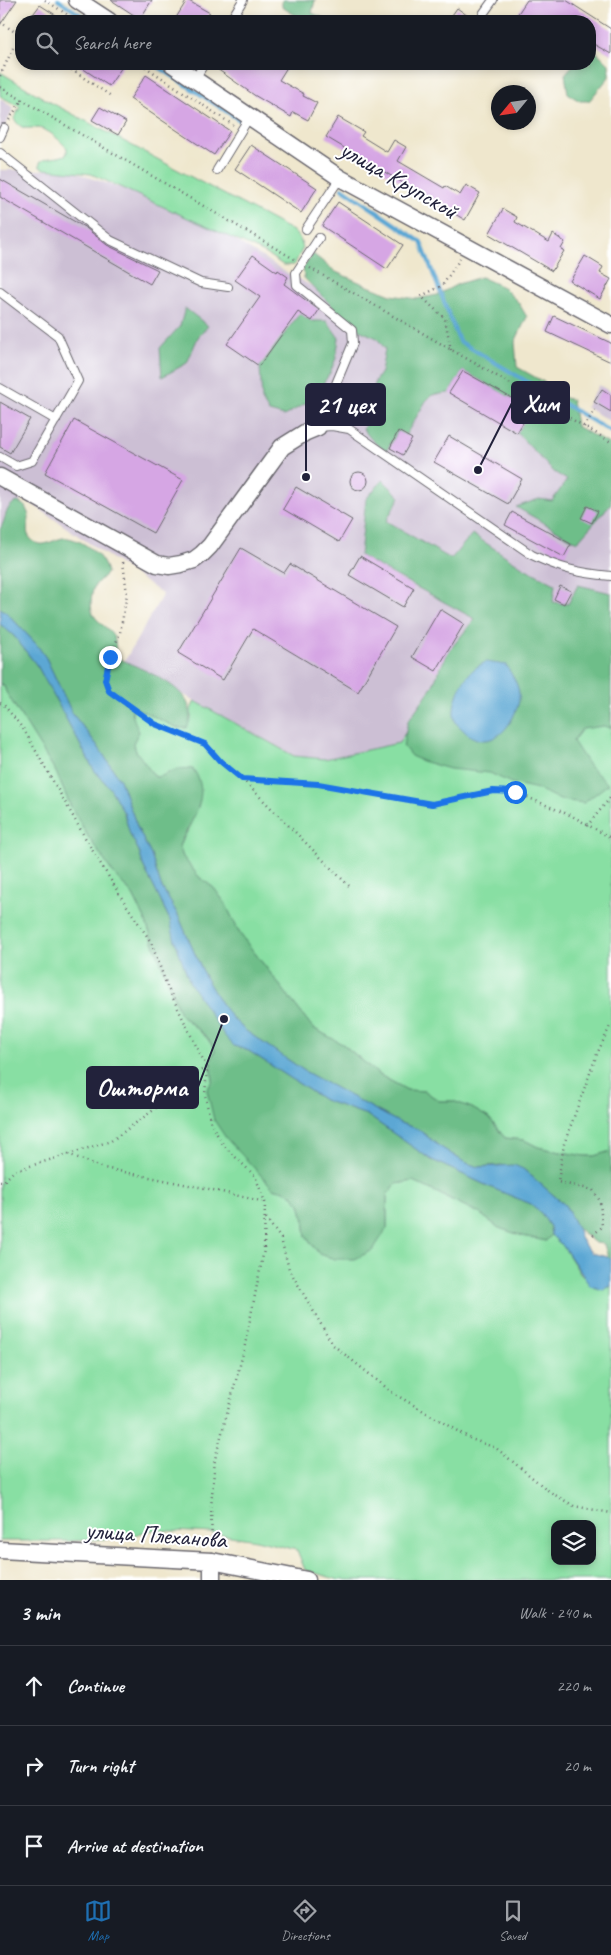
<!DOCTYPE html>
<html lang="en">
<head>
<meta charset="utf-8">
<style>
	body { margin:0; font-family:Caveat,sans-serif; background:#20242c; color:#f1f3f6 }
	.controls { position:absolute; right:15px; bottom:15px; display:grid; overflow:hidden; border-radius:10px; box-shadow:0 2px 8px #0003 }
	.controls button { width:45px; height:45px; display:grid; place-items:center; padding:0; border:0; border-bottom:1px solid #363941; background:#171b24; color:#f1f3f6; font:25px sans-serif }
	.compass { position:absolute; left:491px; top:85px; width:45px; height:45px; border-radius:50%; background:#171b24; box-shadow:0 2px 8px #0003; rotate:241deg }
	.stop { position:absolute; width:15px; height:15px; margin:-11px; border:4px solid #1a73e8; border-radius:50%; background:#fff }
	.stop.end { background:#1a73e8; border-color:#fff; box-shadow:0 1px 5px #0008 }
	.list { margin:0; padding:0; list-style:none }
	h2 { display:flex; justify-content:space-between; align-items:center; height:65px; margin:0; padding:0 20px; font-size:21px }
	h2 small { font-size:16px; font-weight:400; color:#9ea1a6 }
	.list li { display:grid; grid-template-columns:32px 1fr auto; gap:15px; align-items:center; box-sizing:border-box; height:80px; padding:0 20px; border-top:1px solid #363941 }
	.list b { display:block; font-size:19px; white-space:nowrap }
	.list em { font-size:16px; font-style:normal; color:#9ea1a6 }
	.icon { flex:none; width:28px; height:28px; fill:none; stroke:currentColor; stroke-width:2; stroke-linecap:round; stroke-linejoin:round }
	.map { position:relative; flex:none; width:611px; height:1580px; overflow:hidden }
	.search { position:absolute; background:#171b24; box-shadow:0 2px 8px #0003; left:15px; right:15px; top:15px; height:55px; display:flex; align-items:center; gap:12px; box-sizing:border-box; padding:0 18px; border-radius:20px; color:#9ea1a6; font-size:19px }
	.sheet { height:305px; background:#171b24 }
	nav { display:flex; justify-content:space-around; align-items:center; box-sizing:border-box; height:70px; border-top:1px solid #363941; background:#171b24; font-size:14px; color:#9ea1a6 }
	nav a { display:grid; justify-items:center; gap:2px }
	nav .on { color:#1f6fb2 }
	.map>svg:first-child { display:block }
	.industrial { fill:#ccbfd4 }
	.green { fill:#88dfa3; stroke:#55806f; fill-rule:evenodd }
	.forest { fill:#6ebe89; stroke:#487062 }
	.water { fill:#5ca7d4; stroke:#3f6488 }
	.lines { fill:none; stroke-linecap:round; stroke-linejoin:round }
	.stream { stroke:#5ca7d4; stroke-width:4 }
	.building { fill:#d6a6e4 }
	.lane-casing { stroke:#6a676e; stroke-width:10 }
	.street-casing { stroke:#6a676e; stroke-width:19 }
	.path { stroke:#6a676e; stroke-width:2.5; stroke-dasharray:1 4; stroke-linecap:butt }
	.lane { stroke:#fff; stroke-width:8 }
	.street { stroke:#fff; stroke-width:16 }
	.route { stroke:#1a73e8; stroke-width:6 }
	.labels { text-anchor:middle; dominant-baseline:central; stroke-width:4; stroke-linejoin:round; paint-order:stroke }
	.street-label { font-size:25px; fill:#22223b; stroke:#fff }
	.leader { fill:none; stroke:#22223b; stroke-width:2 }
	.callout-dot { fill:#22223b; stroke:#fff; stroke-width:2 }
	.callout { fill:#22223b; stroke:#22223b; stroke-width:2 }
	.callout-label { font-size:26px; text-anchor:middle; font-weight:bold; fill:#fff }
</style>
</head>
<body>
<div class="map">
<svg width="611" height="1580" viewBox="0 0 611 1580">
	<rect width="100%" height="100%" fill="#fff"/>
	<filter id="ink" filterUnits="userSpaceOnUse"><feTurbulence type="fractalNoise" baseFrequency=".02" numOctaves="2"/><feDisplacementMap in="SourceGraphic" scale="10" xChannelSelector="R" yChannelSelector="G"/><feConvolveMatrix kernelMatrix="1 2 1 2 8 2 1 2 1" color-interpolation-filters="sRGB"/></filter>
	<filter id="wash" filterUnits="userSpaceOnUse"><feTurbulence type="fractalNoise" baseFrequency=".0096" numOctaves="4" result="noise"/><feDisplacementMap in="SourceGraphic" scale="20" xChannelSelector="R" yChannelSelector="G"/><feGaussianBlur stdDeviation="1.12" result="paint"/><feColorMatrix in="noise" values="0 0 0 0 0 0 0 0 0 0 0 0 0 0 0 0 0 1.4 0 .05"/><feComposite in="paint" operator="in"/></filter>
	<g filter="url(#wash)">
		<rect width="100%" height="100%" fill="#efe7cd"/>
		<g class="industrial">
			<polygon points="0,99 14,108 0,135"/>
			<polygon points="0,170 68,170 141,195 209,224 286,272 445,360 611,456 611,697 475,619 399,743 325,759 295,756 124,662 163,594 22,497 3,550 0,551"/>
			<polygon points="599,385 611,392 611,422 586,407"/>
		</g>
		<g class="green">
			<path d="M0 72 50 102 293 231 300 239 303 248 294 265H283L265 253 91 174 44 169 40 167V162C48 156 58 159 67 154V148C60 141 52 132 42 129 30 125 24 134 14 119L20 107 0 96Z"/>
			<polygon points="475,619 611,698 611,1151 594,1156 585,1156 555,1151 538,1147 524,1140 505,1138 489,1118 472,1108 453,1101 439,1101 425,1091 407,1090 378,1074 344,1045 313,1028 240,934 225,903 214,888 199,877 183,857 179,846 191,825 169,771 162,777 155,777 136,752 133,744 135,737 132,709 138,709 178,728 191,720 191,709 195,701 294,756 325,759 399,743"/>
			<path d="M0 684 4 685 6 692 56 772 71 807 89 838 113 873 133 895 144 917 180 1014 207 1038 215 1050 211 1062 213 1080 207 1090 245 1156 257 1171 273 1188 289 1192 300 1204 304 1219 306 1236 387 1228V1195L396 1184 413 1181 479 1213 499 1228 523 1236 546 1241 551 1235 563 1246 581 1275 603 1290 611 1286V1580H339L305 1570 297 1550 256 1540 212 1533 152 1530 124 1538 71 1541H0ZM555 1524H592V1561H555Z"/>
		</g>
		<g class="forest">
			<polygon points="282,0 315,0 312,13 326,19 326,21 305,21 282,7"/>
			<polygon points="597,52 609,64 609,77 589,101 580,101 568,94 565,74 574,64 590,64 590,55"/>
			<path d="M313 254 336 272 368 286 391 295 417 299 437 295 458 284 481 277 503 287 518 302 527 317 515 342 517 367 549 385 565 398 572 400 576 426 611 445V504L577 542 516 507 539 499 552 501 567 480 554 472 517 433 531 409 463 371 449 393 432 395 426 401 405 436 398 431 387 450C376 446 371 439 363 429L373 409 375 381 381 372 385 349 377 338 359 330 345 319 304 278 303 268Z"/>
			<polygon points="185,308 208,326 198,337 187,363 162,377 160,348 180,326"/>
			<polygon points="300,313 312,321 327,321 339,338 336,358 330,373 313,399 284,416 269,412 262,400 260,367"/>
			<polygon points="383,480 400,497 386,521 451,559 472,534 524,568 555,584 553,602 568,604 578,585 611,593 611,728 604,726 582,729 573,741 590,767 608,784 584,803 560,800 538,789 511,783 490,773 450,769 422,761 411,756 403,746 408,721 432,687 448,652 475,619 360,556 366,499"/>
			<path d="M18 502 25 506C26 509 29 514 29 517 29 526 24 532 31 539 43 552 55 536 68 538 85 541 104 556 107 573 103 577 97 582 94 587 91 595 89 610 95 617 108 633 118 629 115 656 141 671 205 688 187 728H178L138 709H132C131 716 137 725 139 732L133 743 136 751 155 777C170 776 171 766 193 769 213 796 190 821 179 846L183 857 199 877 214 888 225 903 240 934 313 1028 344 1045 378 1074 407 1090 425 1091 439 1101H453L472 1108 489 1118 505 1138 524 1140 538 1147 555 1151 585 1156H594L611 1151V1258H608L604 1244 595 1243 577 1228 565 1205 523 1169 501 1165 478 1167 464 1162 439 1146 418 1129 400 1123 306 1072 246 1031 233 1019 220 1002 205 977 178 915 161 886 151 855 138 829 120 780 97 745 72 713 46 658 37 645 6 612 0 608V529C7 519 4 505 18 502Z"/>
			<polygon points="0,624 14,636 38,667 94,770 110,788 124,813 130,834 139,851 143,865 170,920 173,930 234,1046 249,1051 324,1100 367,1115 430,1159 492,1188 531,1204 542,1214 550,1227 551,1235 546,1241 523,1236 499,1228 479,1213 413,1181 396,1184 387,1195 387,1228 373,1250 355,1259 335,1259 319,1254 306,1236 304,1219 300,1204 289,1192 273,1188 226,1138 214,1120 207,1090 213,1080 211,1062 215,1050 207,1037 180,1014 144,917 133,895 113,873 89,838 71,807 56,772 6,692 4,685 0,684"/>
		</g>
		<g class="water">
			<polygon points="0,608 6,612 37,645 46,658 72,713 97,745 120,780 138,829 151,855 161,886 178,915 205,977 220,1002 233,1019 246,1031 306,1072 400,1123 418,1129 439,1146 464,1162 478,1167 514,1165 523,1169 565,1205 577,1228 581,1239 586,1247 592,1253 611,1258 611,1286 603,1290 590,1286 563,1246 551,1235 550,1227 542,1214 531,1204 492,1188 430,1159 367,1115 324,1100 249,1051 234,1046 224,1035 190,983 175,941 170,920 143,865 139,851 130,834 124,813 110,788 94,770 38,667 14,636 0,624"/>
			<path d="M486 662 506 665C518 685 525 694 513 717 503 738 483 749 464 731 462 728 458 726 456 723 449 707 461 681 473 670 477 667 481 664 486 662Z"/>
		</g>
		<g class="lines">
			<g class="stream">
				<polyline points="58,0 90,21"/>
				<polyline points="154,64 241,121"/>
				<polyline points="342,188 421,242 459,341 611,432"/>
			</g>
		</g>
		<g id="blocks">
			<g class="building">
				<polygon points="0,0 17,0 0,25"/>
				<polygon points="111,0 152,0 140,19"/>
				<polygon points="187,0 210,13 205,21 174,21"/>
				<polygon points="527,0 566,0 611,29 611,54 590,42 590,21 513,21"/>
				<polygon points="40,5 65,21 28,21"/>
				<polygon points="457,8 475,21 448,21"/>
				<polygon points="76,64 124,64 109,86"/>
				<polygon points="210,64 289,64 279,80 304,94 303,96 317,103 308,120 293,112 291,117 254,95"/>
				<polygon points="146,75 230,131 214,155 130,99"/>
				<polygon points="100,107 126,122 118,135 92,120"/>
				<polygon points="338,117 364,132 361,136 387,152 394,140 406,147 398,161 444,188 445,186 460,195 466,185 480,193 465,220 326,137"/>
				<polygon points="251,145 317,188 301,213 235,169"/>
				<polygon points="0,179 86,228 107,245 158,270 150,284 0,197"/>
				<polygon points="338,202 403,245 387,269 322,226"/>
				<polygon points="503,209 517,217 515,222 549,242 553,234 565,242 561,249 564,251 552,271 489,234"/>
				<polygon points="253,255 277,272 278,270 288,277 284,284 319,310 312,321 298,312 259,366 227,344 260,297 235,280"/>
				<polygon points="585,256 603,267 600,273 611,279 600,299 570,281"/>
				<polygon points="554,316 611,343 611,362 547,332"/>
				<polygon points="463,371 531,409 517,433 449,393"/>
				<polygon points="602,389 611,395 611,412 594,402"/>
				<polygon points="0,402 30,419 10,453 0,447"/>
				<polygon points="74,420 183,480 153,533 45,473"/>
				<polygon points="398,431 412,439 403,455 390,448"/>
				<polygon points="449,436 522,479 508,504 434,462"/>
				<circle cx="359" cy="481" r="9"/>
				<polygon points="296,487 352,520 339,542 283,509"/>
				<polygon points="587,506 598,511 592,523 581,518"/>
				<polygon points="512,512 571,544 564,557 505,525"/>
				<polygon points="241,548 284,573 290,564 396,627 358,692 253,629 223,680 178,653"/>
				<polygon points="360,556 414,588 403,607 349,575"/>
				<polygon points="560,586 571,591 564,604 554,599"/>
				<polygon points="440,609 464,624 436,671 412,657"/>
			</g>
		</g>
	</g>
	<g filter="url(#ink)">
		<use href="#blocks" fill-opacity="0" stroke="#6a676e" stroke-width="1"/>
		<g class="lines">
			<defs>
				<g id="lane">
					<polyline points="483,14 493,0"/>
					<polyline points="230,21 243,0"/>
					<polyline points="195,79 204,64"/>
					<polyline points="0,137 4,128"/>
					<polyline points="0,153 110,240 201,283 228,287"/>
					<polyline points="217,170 250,116"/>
					<polyline points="306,229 340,178"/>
					<path d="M319 238 296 273 297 285 352 330 353 343 318 427 332 426 349 429 532 555C561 569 579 573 611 576"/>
					<polyline points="0,292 58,336 78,381 32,461 16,466 0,457"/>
					<polyline points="0,388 56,420"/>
				</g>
				<g id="street">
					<polyline points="77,0 109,21"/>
					<polyline points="172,64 340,178 611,325"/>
					<polyline points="0,477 157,564 169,566 181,564 194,560 202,554 210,546 282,447 306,432 318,427"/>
					<polyline points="0,1550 212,1561 307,1580"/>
					<polyline points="212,1580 212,1561"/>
				</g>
			</defs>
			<use href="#lane" class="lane-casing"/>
			<use href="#street" class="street-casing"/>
			<g class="path">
				<polyline points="45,0 77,21"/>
				<polyline points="0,22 21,36"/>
				<polyline points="63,64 111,96"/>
				<polyline points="141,64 233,125"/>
				<polyline points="0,76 14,46"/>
				<polyline points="0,87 294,259"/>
				<polyline points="9,120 22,100"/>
				<polyline points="310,268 611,442"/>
				<polyline points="451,350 445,319 421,296 442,286 460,259"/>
				<polyline points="584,427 595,410"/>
				<polyline points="123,562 127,594 120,633 110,657 105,680 109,691 121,701 155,724 205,744 220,761 242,779 351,888"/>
				<polyline points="0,703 4,705 24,730 91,848 123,900 151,942 167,986 207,1068 205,1095 211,1124 224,1146 255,1176 265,1202 264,1250 244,1350 215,1459 211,1508 212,1547"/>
				<polyline points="242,779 318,784 432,805 493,791 515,792 572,816 611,838"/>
				<polyline points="587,826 611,797"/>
				<polyline points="68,1154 104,1168 209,1189 265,1202"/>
				<polyline points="0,1181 4,1181 14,1171 111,1141 155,1109 187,1076 207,1068"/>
				<polyline points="266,1218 281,1239 289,1269 333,1345 393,1393 471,1439 496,1448 550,1492 574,1506 611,1513"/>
				<polyline points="593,1235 602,1227 600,1201 593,1190 558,1182 564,1144 597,1054 611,1024"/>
			</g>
			<use href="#lane" class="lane"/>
			<use href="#street" class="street"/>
		</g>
	</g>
	<g class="lines" filter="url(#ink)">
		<polyline class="route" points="110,657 105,680 109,691 155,724 205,744 220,761 242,779 318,784 432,804 493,791 515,792"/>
	</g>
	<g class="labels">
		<g class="street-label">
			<text transform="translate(399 180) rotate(30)">улица Крупской</text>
			<text transform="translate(156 1535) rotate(4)">улица Плеханова</text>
		</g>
	</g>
	<path class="leader" d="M478 470L512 403M306 477L306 404M224 1019L198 1087"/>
	<g class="callout-dot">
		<circle cx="478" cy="470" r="5"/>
		<circle cx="306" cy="477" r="5"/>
		<circle cx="224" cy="1019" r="5"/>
	</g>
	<g class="callout">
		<rect x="512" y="382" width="57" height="41" rx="5"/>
		<rect x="306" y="384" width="79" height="41" rx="5"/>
		<rect x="87" y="1067" width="111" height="41" rx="5"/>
	</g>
	<g class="callout-label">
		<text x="541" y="412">Хим</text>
		<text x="346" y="413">21 цех</text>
		<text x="142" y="1096">Ошторма</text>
	</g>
</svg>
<div class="controls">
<button><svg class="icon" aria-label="layers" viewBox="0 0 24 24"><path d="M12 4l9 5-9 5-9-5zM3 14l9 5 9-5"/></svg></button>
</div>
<svg class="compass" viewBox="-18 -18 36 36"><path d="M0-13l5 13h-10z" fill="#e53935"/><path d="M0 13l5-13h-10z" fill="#9ea1a6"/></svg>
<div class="stop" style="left:515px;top:792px"></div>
<div class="stop end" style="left:110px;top:657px"></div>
<div class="search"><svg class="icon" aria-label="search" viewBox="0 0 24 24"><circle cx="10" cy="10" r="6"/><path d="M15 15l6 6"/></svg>Search here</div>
</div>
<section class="sheet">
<h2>3 min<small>Walk · 240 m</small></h2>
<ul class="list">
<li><svg class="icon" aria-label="ahead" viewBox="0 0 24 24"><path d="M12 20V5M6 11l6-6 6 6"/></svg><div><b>Continue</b></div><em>220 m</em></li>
<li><svg class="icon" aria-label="right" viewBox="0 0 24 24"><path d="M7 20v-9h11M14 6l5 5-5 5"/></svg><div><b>Turn right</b></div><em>20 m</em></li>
<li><svg class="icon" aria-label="arrive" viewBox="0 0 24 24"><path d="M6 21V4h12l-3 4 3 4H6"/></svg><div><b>Arrive at destination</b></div></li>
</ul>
</section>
<nav>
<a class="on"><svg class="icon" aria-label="map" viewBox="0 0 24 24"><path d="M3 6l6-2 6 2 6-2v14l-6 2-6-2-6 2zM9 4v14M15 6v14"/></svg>Map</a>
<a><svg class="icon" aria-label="directions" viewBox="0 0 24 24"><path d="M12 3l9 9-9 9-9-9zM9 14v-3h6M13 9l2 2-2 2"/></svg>Directions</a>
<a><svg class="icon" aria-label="saved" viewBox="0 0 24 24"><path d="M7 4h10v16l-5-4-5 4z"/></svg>Saved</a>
</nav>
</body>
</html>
